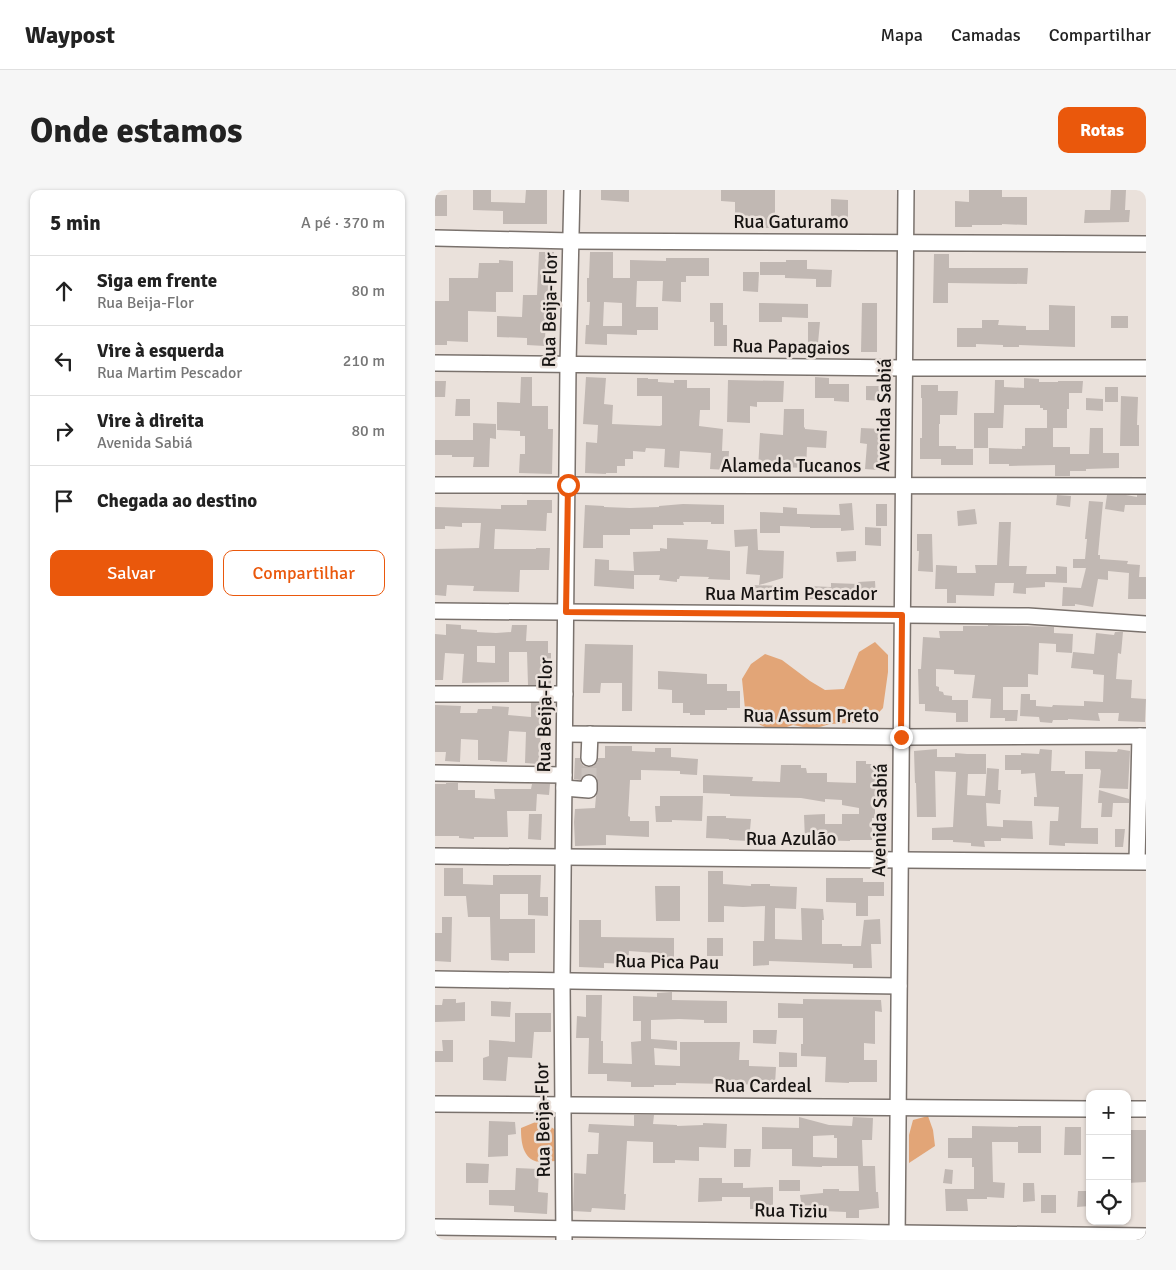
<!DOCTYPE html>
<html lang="pt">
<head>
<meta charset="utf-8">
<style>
	body { margin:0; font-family:Signika,sans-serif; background:#f6f6f6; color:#222 }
	.controls { position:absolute; right:15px; bottom:15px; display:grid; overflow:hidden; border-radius:10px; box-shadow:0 1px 4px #0004 }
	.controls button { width:45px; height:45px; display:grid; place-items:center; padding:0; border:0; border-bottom:1px solid #e0e0e0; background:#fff; color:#222; font:25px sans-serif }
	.stop { position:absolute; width:15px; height:15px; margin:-11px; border:4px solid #ea580c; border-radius:50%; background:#fff }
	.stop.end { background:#ea580c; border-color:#fff; box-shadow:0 1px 5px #0008 }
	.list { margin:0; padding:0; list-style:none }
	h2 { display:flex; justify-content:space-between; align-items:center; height:65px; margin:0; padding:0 20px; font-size:21px }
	h2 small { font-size:16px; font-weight:400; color:#767676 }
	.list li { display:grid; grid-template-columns:32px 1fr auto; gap:15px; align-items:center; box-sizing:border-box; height:70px; padding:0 20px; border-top:1px solid #e0e0e0 }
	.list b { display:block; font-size:19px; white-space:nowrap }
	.list p { margin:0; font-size:16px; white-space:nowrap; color:#767676 }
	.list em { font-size:16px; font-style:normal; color:#767676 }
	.actions { display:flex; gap:10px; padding:15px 20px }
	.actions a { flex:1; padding:11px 0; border:1px solid #ea580c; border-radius:10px; text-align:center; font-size:18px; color:#ea580c }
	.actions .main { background:#ea580c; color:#fff }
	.icon { flex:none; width:28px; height:28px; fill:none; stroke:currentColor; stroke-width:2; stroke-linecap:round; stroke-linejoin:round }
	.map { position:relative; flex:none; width:711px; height:1050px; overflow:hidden; border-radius:10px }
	header { display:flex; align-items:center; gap:30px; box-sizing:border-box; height:70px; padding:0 25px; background:#fff; border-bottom:1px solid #e0e0e0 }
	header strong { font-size:24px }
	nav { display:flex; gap:28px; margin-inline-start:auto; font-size:18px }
	.intro { display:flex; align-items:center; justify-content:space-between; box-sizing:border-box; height:120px; padding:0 30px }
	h1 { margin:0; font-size:35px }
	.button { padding:12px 22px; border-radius:10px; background:#ea580c; color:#fff; font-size:18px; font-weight:700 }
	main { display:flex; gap:30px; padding:0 30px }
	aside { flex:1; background:#fff; border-radius:10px; box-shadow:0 1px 4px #0004 }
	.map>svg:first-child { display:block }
	.forest { fill:#e2a577 }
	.building { fill:#c1b8b3; fill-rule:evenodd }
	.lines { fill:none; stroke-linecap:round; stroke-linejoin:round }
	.minor-tunnel { stroke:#cac2bd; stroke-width:15; stroke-dasharray:15 8; stroke-linecap:butt }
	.minor-casing { stroke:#7a726d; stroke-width:18 }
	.minor { stroke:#fff; stroke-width:15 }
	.route { stroke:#ea580c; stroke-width:6 }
	.labels { text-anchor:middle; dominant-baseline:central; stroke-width:5; stroke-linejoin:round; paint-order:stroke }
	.street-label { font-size:19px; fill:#171412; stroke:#eae1db }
</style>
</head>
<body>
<header>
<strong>Waypost</strong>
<nav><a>Mapa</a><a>Camadas</a><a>Compartilhar</a></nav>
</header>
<div class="intro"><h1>Onde estamos</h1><a class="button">Rotas</a></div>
<main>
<aside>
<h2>5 min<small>A pé · 370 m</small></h2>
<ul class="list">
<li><svg class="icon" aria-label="ahead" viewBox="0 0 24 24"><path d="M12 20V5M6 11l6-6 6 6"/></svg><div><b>Siga em frente</b><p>Rua Beija-Flor</p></div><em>80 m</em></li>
<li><svg class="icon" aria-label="left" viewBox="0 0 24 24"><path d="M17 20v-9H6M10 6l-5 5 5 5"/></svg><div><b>Vire à esquerda</b><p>Rua Martim Pescador</p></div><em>210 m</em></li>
<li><svg class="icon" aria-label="right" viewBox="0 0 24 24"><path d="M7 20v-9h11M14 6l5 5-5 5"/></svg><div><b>Vire à direita</b><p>Avenida Sabiá</p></div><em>80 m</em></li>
<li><svg class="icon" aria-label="arrive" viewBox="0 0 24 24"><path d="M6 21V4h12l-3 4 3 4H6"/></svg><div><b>Chegada ao destino</b></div></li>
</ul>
<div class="actions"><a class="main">Salvar</a><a>Compartilhar</a></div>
</aside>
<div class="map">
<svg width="711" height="1050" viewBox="0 0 711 1050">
	<rect width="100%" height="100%" fill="#eae1db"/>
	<g class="forest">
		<polygon points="440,452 453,465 453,482 448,518 435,532 395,534 378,539 358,535 340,541 323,534 310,519 307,489 316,474 330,464 347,470 375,491 390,500 409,499 424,462"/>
		<polygon points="493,926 498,940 500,956 474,973 474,945 478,930"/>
		<path d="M103 931C112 934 120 938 126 946L121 971C114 971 105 973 100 971 87 966 86 950 86 938Z"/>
	</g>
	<g class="building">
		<polygon points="38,0 56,0 56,12 90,13 91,0 112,0 112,34 68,34 68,21 38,20"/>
		<polygon points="166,0 194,0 194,12 166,10"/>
		<polygon points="286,0 340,0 340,38 325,38 325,35 300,35 300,12 286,11"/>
		<polygon points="534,0 567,0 567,7 592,7 592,35 567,34 567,35 537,35 537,37 520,37 520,11 534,12"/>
		<polygon points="676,0 691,0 690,20 695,20 694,32 649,33 650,20 675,20"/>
		<rect x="0" y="5" width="12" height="21"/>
		<polygon points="396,9 413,10 413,34 396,34"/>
		<polygon points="104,62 119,62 118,84 115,84 115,103 111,103 110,156 92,155 92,148 62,147 62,126 87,127 88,105 102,105"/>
		<path d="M155 62H178V88H195V70L231 71V68H274V86H251V92H246V112L227 111 228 91H202L201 117H223V140H202V145L172 144V155L150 154 151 135H154L155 112H152V88H154ZM169 112 187 113V136H168Z"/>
		<polygon points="499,64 514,64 514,78 593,78 592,94 513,93 513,113 498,113"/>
		<polygon points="64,70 78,71 78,102 61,102 61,122 33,121 33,152 12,151 12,155 0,155 0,111 14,111 14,88 43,88 44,73 64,73"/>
		<polygon points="351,70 372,70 372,79 397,80 396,97 381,97 381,89 350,88 350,85 325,85 325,72 351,72"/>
		<polygon points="308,82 324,82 323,102 308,101"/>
		<polygon points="275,113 288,113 288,135 292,135 292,156 279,156 279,132 275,132"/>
		<polygon points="324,113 373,114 373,128 347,127 347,132 324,132"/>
		<polygon points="427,113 442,113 442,162 426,162"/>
		<polygon points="614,115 640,116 640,157 584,155 584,157 568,157 568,155 541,154 541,157 522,157 522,138 547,138 547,130 564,130 563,135 591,136 591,140 614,140"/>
		<rect x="676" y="126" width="17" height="12"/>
		<polygon points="373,132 385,132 383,153 373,153"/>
		<polygon points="86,187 97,187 97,216 113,216 113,239 118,239 117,284 84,283 85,264 90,264 90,246 85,246 85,241 62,240 62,212 85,213"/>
		<polygon points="151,187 171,188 169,214 178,215 177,234 225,236 227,235 227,206 202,206 202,188 213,188 213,189 223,189 223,192 239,193 239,190 252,190 252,198 275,198 275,220 265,220 264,236 288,239 287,261 294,261 293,280 275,279 276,263 245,261 244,278 229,277 230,259 211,258 210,262 198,261 198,269 190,269 190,276 182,276 182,283 171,283 171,284 150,283 151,252 162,253 163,235 148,234"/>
		<polygon points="380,187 394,188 394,194 414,194 414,212 399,211 399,208 380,208"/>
		<polygon points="589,188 604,189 604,192 623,192 623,191 648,191 647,203 634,203 634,219 632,219 632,238 612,238 612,220 608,220 608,218 605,218 605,215 569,215 568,238 553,238 553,258 539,258 539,223 559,223 560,190 569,190 569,197 589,198"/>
		<polygon points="293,190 349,191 348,212 322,212 322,217 315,216 315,233 292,232"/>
		<polygon points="0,191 11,191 10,207 0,207"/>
		<polygon points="486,195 503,195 503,201 523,201 522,225 505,225 505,234 504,234 504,256 521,256 521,259 538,259 538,275 506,275 506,269 485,269 485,248 487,248 487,208 486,208"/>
		<polygon points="431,196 446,196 446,211 431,210"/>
		<rect x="670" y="197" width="13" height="15"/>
		<polygon points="686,206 703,207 702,235 704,235 704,256 685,256"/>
		<polygon points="651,208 668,209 668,221 651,220"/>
		<polygon points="21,209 35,209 35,226 20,226"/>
		<polygon points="349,219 369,219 369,237 370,238 370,239 392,241 391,258 372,257 371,278 346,277 345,282 323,280 325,243 348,245"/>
		<polygon points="38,233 61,234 61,249 55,248 54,277 38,277 39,267 17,267 17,265 0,265 0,250 38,250"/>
		<polygon points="426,238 447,239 443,280 430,279 432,254 425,253"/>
		<polygon points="590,238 618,238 618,257 635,257 635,264 654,264 655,238 668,238 668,263 684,263 684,278 651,279 651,281 635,281 635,286 620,286 620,275 574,276 574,274 554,274 554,258 587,259 587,256 590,256"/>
		<polygon points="622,305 636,306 635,317 621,315"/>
		<polygon points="672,305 691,305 702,307 702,305 711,305 711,315 690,315 689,322 670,319"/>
		<polygon points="92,310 117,310 117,323 112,323 111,341 60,339 59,359 101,359 101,358 115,358 114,380 85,380 84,402 38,401 39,396 12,395 11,406 0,405 0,359 44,358 46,333 27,333 27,337 10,336 10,339 0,339 0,317 66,319 66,315 92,315"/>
		<polygon points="654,311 668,312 663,365 665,365 665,369 693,371 692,374 705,375 704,387 711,387 711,409 693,409 694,383 673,381 673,390 663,389 658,417 640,414 640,416 627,416 628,397 646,398 651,378 638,378 638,369 650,369 652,349 650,349"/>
		<polygon points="417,313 419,340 406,341 406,338 375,338 375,337 345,336 345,343 325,343 325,322 348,323 348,317 362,318 362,324 405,325 404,314"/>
		<polygon points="248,314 289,315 289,334 276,334 276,332 248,332 249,335 218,335 218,339 195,339 195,345 168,345 168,358 148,358 150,315 169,316 169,317 195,318 224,317 224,316"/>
		<rect x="441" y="314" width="11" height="22"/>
		<polygon points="540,319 542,334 523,336 522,321"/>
		<polygon points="564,332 576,332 574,376 592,376 591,384 621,384 621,376 632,377 632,393 610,392 610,397 591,398 591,404 578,403 579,393 560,393 559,406 521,405 521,413 512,413 512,399 500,399 501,375 522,376 522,383 541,383 540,375 562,375"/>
		<polygon points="430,337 446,338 446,356 430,355"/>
		<polygon points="322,339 323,360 349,361 348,388 324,395 325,385 311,384 313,356 300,357 299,340"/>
		<polygon points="482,344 497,344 498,382 483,381 484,361 482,361"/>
		<polygon points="232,348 273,350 272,359 295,361 295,390 273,389 274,387 245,386 244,389 242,389 242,392 224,390 225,385 199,385 199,399 159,396 160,369 174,370 174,380 199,381 198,362 225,361 225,358 232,359"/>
		<polygon points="421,361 421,371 402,372 401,362"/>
		<polygon points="440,391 441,408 373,409 373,396 396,397 396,393 423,394 423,392"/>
		<polygon points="316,395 348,396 347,405 315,401"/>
		<path d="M11 434 26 435V439L42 440V442L61 443 76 442 77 435H92L91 451H113V463H116V495H93L92 462H74V492L27 493 29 464 10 463 8 490H0V444L11 445ZM42 456H60V473L42 472Z"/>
		<polygon points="553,435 619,437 619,443 638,444 637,463 621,462 621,454 604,453 603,485 593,484 593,497 568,497 568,520 583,520 582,531 570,531 570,528 555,528 556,509 537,508 540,485 519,484 519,480 501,479 501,496 504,497 504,501 508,502 509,505 517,506 517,510 533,510 533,532 521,532 521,523 490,521 490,514 484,514 483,479 486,479 488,447 505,448 504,441 528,441 528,436 553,436"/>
		<polygon points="680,442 688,442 686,464 683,463 681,489 697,490 696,508 711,509 710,532 683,531 684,523 663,523 665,531 633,529 633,530 618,530 617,533 605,532 604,527 585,526 586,504 595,504 595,510 601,510 601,516 617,517 618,515 649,516 649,511 668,512 669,485 658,484 658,480 636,478 638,462 659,464 661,443 679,445"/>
		<polygon points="150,454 198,455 197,521 187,521 187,493 166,493 165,503 148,503"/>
		<polygon points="223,481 272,484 272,494 292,494 292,501 305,501 305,518 292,518 292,520 270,520 270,525 255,525 255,523 248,523 248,513 237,513 237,500 223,499"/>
		<polygon points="96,513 113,513 114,541 106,541 104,574 90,573 91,542 74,541 72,572 55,571 55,570 43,570 43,550 26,549 25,572 10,571 11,562 0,562 0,515 26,516 25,523 42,523 43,519 57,519 57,516 74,517 73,525 96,527"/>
		<polygon points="170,556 197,556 197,561 220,562 220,558 236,558 236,567 263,569 262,585 245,584 245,581 206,580 206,590 195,590 193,626 195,627 195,631 214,631 214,647 171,645 171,655 140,656 139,632 140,619 160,618 161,606 163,601 163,593 162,588 158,585 154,584 149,585 145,590 139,589 140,568 145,568 146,573 149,576 153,577 158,576 162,573 163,568 170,568"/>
		<polygon points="502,559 502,567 520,567 520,563 532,564 551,564 551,584 533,584 532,605 550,606 552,578 564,579 563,600 566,600 565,614 551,613 552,636 568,637 568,630 597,631 598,649 566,648 566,651 549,651 550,657 536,656 536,653 518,652 518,650 497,650 497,638 518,637 521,582 500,581 501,627 482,627 481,593 480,593 479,561"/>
		<polygon points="605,559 617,560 616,581 630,581 630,584 648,584 646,638 663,638 663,654 630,653 630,656 614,655 615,631 623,631 624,617 599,616 599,607 602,607 600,583 586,584 586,580 570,580 570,565 586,565 586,563 604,564"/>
		<polygon points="683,559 695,561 693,599 664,598 666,581 665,579 650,579 650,561 682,562"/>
		<polygon points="421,571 431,571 431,574 439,574 439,578 443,579 444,609 440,609 440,628 437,628 437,650 415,650 415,651 370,650 369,625 390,624 390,634 407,634 407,624 424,624 424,618 407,615 407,610 390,609 390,612 366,608 295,606 295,604 268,603 268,585 318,587 317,591 345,592 346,575 366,575 366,578 371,578 372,583 392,583 392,592 421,593"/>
		<polygon points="11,593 23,593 23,600 40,600 40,608 60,609 59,599 96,599 97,594 115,594 114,605 102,604 101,621 72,621 73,647 39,647 39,649 24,648 24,646 0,646 0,594 11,594"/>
		<polygon points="664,600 694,609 694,613 678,613 677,627 666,627 667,613 663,613"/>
		<polygon points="225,606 268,606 267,631 237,630 237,632 221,632 220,616 225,616"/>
		<polygon points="94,624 107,624 106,650 93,649"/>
		<polygon points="272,626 291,626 291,628 316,629 314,651 294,650 294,649 271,648"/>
		<polygon points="680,639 690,639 688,657 680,657"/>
		<polygon points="9,678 28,678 28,694 58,695 58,685 106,685 105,707 113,707 113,726 93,725 93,704 65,704 65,729 100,729 100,763 74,763 74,771 56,770 55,727 33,727 31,706 9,706"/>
		<polygon points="273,681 288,681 288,694 316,696 316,694 335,694 335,696 362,697 361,719 340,718 340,749 367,750 366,718 388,719 389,730 387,730 387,754 407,754 407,756 426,756 429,730 445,729 446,754 436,754 437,778 418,778 418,774 334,771 334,775 318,776 318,751 329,751 330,716 308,717 289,716 289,732 273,732"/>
		<polygon points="391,688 428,688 428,692 449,692 449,706 433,706 433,726 421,726 421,713 391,712"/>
		<polygon points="220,696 245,696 245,731 221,731"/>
		<polygon points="7,727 17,727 16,772 0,771 0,743 7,743"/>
		<polygon points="144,730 166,730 166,747 239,748 239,770 221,770 221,763 194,761 193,774 169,773 169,778 144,777"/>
		<rect x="272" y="748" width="16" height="18"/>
		<polygon points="237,802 237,810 292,811 292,833 269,833 269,830 244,829 216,830 216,849 242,851 242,860 219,858 220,875 245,876 245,852 305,852 304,870 314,870 314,876 341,877 340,895 241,893 241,895 219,895 219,897 196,897 196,892 172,891 172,884 153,884 154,848 141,848 142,826 151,827 151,805 167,805 166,851 168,851 168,873 197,874 196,852 206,851 206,831 198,831 198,806 222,807 222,803"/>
		<polygon points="8,809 21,809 21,813 30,812 30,831 0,832 0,815 7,815"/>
		<polygon points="368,809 446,810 447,822 440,821 440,854 429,853 429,870 442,870 442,892 414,892 414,893 390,892 391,867 366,866 366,854 368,854 368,828 343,828 343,813 368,814"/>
		<polygon points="56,811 76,812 75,827 56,826"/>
		<polygon points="80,823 116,823 116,842 99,842 97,868 73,867 71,891 48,890 48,868 54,866 54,850 80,852"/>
		<polygon points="318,840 342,840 341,854 318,853"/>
		<polygon points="7,850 18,850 18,872 0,872 0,861 8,861"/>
		<polygon points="344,862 362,863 362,877 344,877"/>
		<polygon points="199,925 219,925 218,934 242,935 242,936 268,935 268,933 292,934 291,958 264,957 264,971 240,970 240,973 218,973 218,952 192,951 189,1004 191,1004 190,1020 157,1018 156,1022 138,1021 139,983 151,984 152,964 163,964 164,943 153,942 154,934 199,936"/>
		<path d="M364 927 394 935 417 936 418 927 438 928 437 950H427L428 976H440L441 1002H443L444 1018 424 1020V1028H411V1022L388 1021V1015L367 1018 365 1005 388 1003V999H404V1001H424L423 976H387V977L357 976V959H327V937L364 938ZM399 945V948H402V968L378 967V946Z"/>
		<polygon points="54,931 80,932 81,944 73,945 73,966 53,967"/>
		<polygon points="537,936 583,937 583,936 606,936 606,963 583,963 583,952 557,952 558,992 570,993 569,1008 552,1007 552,1009 532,1009 533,1021 511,1021 510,999 539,999 539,977 537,977 537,968 513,968 513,948 537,948"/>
		<polygon points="630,937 646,937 646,965 629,965"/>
		<polygon points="692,940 711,940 711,992 692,993"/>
		<polygon points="299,959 316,959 315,977 299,977"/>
		<polygon points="31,973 54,974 53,993 31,993"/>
		<polygon points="81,978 104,979 103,1002 113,1003 112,1024 79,1022 79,1016 54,1015 54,1000 80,1000"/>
		<polygon points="510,979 518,980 517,994 508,993"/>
		<polygon points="264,988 287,988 287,993 308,993 308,998 338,997 338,1019 315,1019 315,1007 287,1007 287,1011 263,1012"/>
		<rect x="344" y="990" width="21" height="11"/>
		<polygon points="588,993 599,993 600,1011 588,1012"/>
		<polygon points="643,1001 655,1001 655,1016 642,1017"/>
		<rect x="606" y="1005" width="15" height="18"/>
	</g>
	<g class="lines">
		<polyline class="minor-tunnel" points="154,593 154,568"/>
		<defs>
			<g id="minor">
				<polyline points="0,48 137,51 711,54"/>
				<polyline points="0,173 470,178 711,178"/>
				<polyline points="0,295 711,296"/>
				<polyline points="0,421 593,426 711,434"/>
				<polyline points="0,504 130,504"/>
				<polyline points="130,544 466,547 711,546"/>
				<polyline points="154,568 155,544"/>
				<polyline points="0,583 129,585"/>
				<polyline points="129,598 154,600 154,593"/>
				<polyline points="0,666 711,672"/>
				<polyline points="702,671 705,546"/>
				<polyline points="0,789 464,796"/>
				<polyline points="0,914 655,919"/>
				<polyline points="692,919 711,919"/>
				<polyline points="0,1037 711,1046"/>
				<polyline points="129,1050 127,791 133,175 137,0"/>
				<polyline points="462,1050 471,0"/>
			</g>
		</defs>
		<use href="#minor" class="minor-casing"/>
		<use href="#minor" class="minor"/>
	</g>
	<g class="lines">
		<polyline class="route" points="133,295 131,422 467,425 466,547"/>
	</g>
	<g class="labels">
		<g class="street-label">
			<text x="356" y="32">Rua Gaturamo</text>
			<text transform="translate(115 120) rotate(-89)">Rua Beija-Flor</text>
			<text transform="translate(356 157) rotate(1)">Rua Papagaios</text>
			<text transform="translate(449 225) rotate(-89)">Avenida Sabiá</text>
			<text x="356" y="276">Alameda Tucanos</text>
			<text x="356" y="404">Rua Martim Pescador</text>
			<text transform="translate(110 525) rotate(-89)">Rua Beija-Flor</text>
			<text x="376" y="526">Rua Assum Preto</text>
			<text transform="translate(445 630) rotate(-89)">Avenida Sabiá</text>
			<text x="356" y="649">Rua Azulão</text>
			<text transform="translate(232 772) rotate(1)">Rua Pica Pau</text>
			<text x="328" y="896">Rua Cardeal</text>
			<text transform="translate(108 930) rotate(-91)">Rua Beija-Flor</text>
			<text transform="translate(356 1021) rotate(1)">Rua Tiziu</text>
		</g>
	</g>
</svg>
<div class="controls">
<button>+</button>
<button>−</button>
<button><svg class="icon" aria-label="locate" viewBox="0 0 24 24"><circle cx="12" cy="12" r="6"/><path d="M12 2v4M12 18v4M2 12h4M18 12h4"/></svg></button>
</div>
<div class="stop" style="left:133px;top:295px"></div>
<div class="stop end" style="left:466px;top:547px"></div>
</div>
</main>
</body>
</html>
